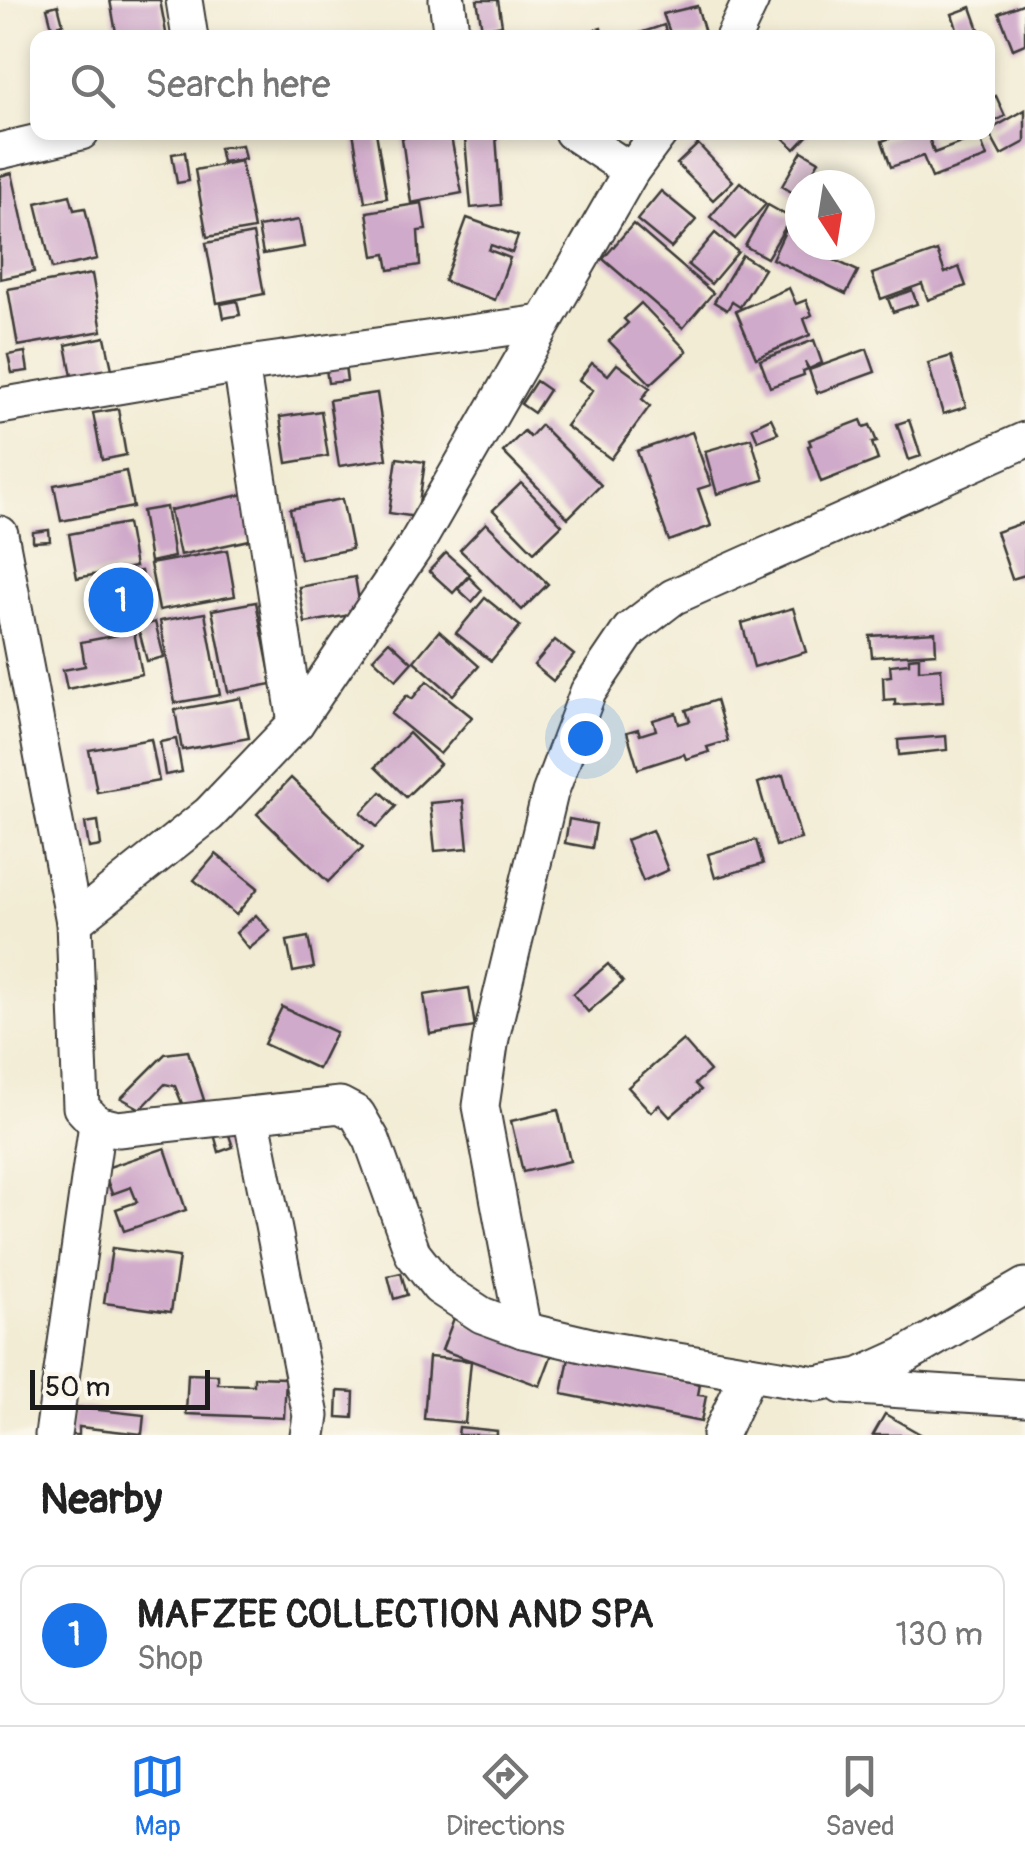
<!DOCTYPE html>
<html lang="en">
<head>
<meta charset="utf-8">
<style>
	body { margin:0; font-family:Pangolin,sans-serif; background:#f6f6f6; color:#222 }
	.compass { position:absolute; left:785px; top:170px; width:90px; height:90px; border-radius:50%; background:#fff; box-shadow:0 5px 15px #0003; rotate:168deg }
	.scale { position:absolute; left:30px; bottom:25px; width:180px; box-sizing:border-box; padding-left:10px; border:5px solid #1c1c1c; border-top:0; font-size:28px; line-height:35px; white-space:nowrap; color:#1c1c1c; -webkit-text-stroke:8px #fbf7ec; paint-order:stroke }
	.you { position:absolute; left:585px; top:738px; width:35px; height:35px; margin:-25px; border:8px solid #fff; border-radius:50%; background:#1a73e8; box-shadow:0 0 0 15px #1a73e833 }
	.badge { display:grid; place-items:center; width:65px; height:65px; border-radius:50%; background:#1a73e8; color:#fff; font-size:32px; font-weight:700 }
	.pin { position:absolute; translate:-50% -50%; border:5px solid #fff; box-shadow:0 2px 10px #0006 }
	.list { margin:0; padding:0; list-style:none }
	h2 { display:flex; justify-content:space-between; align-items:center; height:130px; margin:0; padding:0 40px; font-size:42px }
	h2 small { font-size:32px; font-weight:400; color:#767676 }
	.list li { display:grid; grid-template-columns:65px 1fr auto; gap:30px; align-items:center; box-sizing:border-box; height:140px; margin:0 20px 20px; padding:0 20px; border:2px solid #e0e0e0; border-radius:20px }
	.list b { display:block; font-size:38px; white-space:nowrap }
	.list p { margin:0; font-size:32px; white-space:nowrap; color:#767676 }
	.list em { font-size:32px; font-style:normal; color:#767676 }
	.icon { flex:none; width:55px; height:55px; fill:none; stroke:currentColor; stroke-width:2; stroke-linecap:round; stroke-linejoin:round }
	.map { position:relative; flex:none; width:1025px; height:1435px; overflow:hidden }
	.search { position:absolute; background:#fff; box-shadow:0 5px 15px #0003; left:30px; right:30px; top:30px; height:110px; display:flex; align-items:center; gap:25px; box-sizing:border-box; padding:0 35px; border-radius:20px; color:#767676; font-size:38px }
	.sheet { height:290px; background:#fff }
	nav { display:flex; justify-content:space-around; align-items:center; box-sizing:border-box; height:140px; border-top:2px solid #e0e0e0; background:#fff; font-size:28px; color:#767676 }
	nav a { display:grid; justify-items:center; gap:5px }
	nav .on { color:#1a73e8 }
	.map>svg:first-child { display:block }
	.building { fill:#d0aaca }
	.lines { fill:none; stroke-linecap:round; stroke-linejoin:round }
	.minor-casing { stroke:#3c3b38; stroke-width:39 }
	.minor { stroke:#fff; stroke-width:35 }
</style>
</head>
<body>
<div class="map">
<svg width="1025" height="1435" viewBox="0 0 1025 1435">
	<rect width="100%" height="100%" fill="#fbf7ec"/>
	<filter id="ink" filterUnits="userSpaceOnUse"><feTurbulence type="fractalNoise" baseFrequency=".01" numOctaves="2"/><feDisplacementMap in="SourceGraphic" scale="20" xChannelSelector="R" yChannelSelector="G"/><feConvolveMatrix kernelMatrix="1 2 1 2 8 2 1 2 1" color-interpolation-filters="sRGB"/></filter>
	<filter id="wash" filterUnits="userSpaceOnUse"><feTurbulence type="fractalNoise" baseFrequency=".0048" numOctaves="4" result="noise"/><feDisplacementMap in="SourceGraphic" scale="40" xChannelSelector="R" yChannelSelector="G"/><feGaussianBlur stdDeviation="2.25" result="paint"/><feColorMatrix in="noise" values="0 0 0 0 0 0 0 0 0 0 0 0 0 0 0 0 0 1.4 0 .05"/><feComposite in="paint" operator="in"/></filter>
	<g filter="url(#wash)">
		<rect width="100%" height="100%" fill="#f2ecd4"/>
		<g id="blocks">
			<g class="building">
				<polygon points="110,0 160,0 167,38 117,38"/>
				<polygon points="477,0 498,0 502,25 482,29"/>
				<polygon points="1025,3 1025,44 1013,49 999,13"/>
				<polygon points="58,5 63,24 52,27 47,8"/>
				<polygon points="697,6 705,33 696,38 672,38 663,14"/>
				<polygon points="971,7 982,38 960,38 952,14"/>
				<polygon points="664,25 668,38 628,38 628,37"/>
				<polygon points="601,28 603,38 572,38 572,36"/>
				<polygon points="996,96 1005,116 988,125 988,100"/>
				<polygon points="1025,110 1025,142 1001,155 988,131"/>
				<polygon points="353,132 376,132 387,198 365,202"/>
				<polygon points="423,132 450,132 462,193 411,203 402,138"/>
				<polygon points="777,132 811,132 795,149"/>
				<polygon points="906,132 927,132 934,153 979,136 987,157 932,178 923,156 891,167 882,141"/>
				<polygon points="496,136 501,205 471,208 465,139"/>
				<polygon points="698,144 733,181 713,200 677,164"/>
				<polygon points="242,145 245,159 222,162 219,148"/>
				<polygon points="802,151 819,161 805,185 800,185 800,192 796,189 793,193 782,186"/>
				<polygon points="185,152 189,181 177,183 172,154"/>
				<polygon points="241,161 254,229 207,237 195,170"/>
				<polygon points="12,173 34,272 0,279 0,176"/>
				<polygon points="740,182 766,204 735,239 710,217"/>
				<polygon points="661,191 696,220 671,248 637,220"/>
				<polygon points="70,195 74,210 85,208 97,259 52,269 36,203"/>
				<polygon points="422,203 426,230 418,231 420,265 389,270 386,254 374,256 367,212"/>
				<polygon points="768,205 791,218 767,258 745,246"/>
				<polygon points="467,218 518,236 512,253 491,245 489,250 510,258 495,300 444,281"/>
				<polygon points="299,220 304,247 263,254 258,227"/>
				<polygon points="789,223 800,228 800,245 833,245 828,257 858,271 846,294 772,259"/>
				<polygon points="633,224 713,293 683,328 603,259"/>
				<polygon points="715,233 738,252 711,284 688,265"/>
				<polygon points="253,234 264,294 217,303 206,243"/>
				<polygon points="937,251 945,273 959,267 966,286 928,300 922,284 881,299 872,274"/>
				<polygon points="742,255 764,269 740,307 732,302 727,310 714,302"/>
				<polygon points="92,274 102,331 18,346 8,289"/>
				<polygon points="789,288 796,304 806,300 812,315 804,319 810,335 756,358 736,311"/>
				<polygon points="912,290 917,304 893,312 888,299"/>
				<polygon points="237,301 240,315 224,318 221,304"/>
				<polygon points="641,303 687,351 651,384 609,341 628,323 624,319"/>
				<polygon points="105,337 112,369 72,376 66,345"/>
				<polygon points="814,340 822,363 809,369 805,362 808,369 803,371 804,375 770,387 760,360"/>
				<polygon points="867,349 875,372 817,393 809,370"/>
				<polygon points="25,352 28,371 12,373 8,355"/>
				<polygon points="951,356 966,407 943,414 928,363"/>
				<polygon points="592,363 608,375 617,364 650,388 642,399 650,406 611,459 566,426 593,390 579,380"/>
				<polygon points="345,366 347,381 328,383 326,369"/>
				<polygon points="536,381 549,390 534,413 521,404"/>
				<polygon points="377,393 387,459 339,466 329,400"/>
				<polygon points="118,409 126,455 102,460 93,413"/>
				<polygon points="321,411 328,456 287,463 280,417"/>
				<polygon points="771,418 778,433 758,441 752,427"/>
				<polygon points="861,420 864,427 870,425 877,442 872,443 878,460 821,482 808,446 811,445 809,440"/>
				<polygon points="909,420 921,456 909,460 897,424"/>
				<polygon points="541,425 601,485 568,518 503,452 524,431 530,437"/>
				<polygon points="692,432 711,485 698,489 711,526 669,541 637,451"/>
				<polygon points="751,438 764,480 717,494 705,451"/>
				<polygon points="397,458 425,462 417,517 389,513"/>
				<polygon points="126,471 133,507 61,521 54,485"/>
				<polygon points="521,483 562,525 534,552 493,510"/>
				<polygon points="245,494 254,539 180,555 170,510"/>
				<polygon points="342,499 352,549 300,559 290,509"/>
				<polygon points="166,507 174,557 150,562 142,511"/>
				<polygon points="1025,522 1025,575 1012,579 996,532"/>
				<polygon points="127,523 135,567 77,578 69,534"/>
				<polygon points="486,523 548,584 522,610 460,550"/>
				<polygon points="49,530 50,541 33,542 33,532"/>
				<polygon points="227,550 235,596 159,610 150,564"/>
				<polygon points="446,553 470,574 453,593 429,571"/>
				<polygon points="141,571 148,609 107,617 100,578"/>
				<polygon points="355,577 361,613 305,623 299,587"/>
				<polygon points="469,577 482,590 472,602 458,589"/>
				<polygon points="485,598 520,626 491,661 456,633"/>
				<polygon points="256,602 272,684 228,692 212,610"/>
				<polygon points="793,608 806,652 754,667 742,623"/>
				<polygon points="205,613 220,695 175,703 160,621"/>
				<polygon points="155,622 164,657 147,661 138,627"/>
				<polygon points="439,631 479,666 453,695 414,661"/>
				<polygon points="134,632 142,674 67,689 63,670 85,666 81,642"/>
				<polygon points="935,632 936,653 872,657 870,636"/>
				<polygon points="555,640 574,655 553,681 534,665"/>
				<polygon points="389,641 412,662 396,680 373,658"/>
				<polygon points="919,657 919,670 941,668 943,702 895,705 895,699 884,700 883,677 891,676 890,665 909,663 909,658"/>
				<polygon points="427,681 472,717 440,754 391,714 407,695 412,699"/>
				<polygon points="241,698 249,738 182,750 175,710"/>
				<polygon points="716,700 728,741 707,747 709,752 686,759 684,754 638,769 627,732 638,729 640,735 656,730 653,720 676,713 679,724 690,721 686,710"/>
				<polygon points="409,733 440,764 406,797 375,767"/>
				<polygon points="946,736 947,750 899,755 898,740"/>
				<polygon points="151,739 159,781 97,792 89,750"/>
				<polygon points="176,739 182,772 165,775 160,742"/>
				<polygon points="783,775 801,839 776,846 758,783"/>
				<polygon points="291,778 363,847 328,882 257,814"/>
				<polygon points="381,792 396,806 377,827 361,813"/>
				<polygon points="463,800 468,848 435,851 430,803"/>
				<polygon points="569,819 596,824 592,848 565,843"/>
				<polygon points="98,821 101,846 89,848 85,823"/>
				<polygon points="652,830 668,870 643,881 626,840"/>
				<polygon points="756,840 763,864 715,878 708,854"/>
				<polygon points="216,854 258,888 236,915 194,880"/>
				<polygon points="256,915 270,931 249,949 236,933"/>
				<polygon points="308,937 314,968 293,972 287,941"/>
				<polygon points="608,964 623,982 588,1012 573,994"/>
				<polygon points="469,988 475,1027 430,1034 424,995"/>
				<polygon points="282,1007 336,1032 318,1069 264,1044"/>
				<polygon points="683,1040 710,1071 695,1084 701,1090 670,1117 659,1105 651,1112 628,1087"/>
				<polygon points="188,1051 204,1100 183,1106 175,1086 165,1084 141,1109 121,1098 165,1054"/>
				<polygon points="558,1110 570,1161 523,1172 511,1121"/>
				<polygon points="227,1129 233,1147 219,1152 214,1134"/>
				<polygon points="165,1148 186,1210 124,1231 116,1209 137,1202 131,1187 112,1194 103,1169"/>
				<polygon points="112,1248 179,1257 171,1312 104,1303"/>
				<polygon points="401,1273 407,1295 394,1299 388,1276"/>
				<polygon points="454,1318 552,1354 540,1386 442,1350"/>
				<polygon points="429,1357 471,1361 465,1423 424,1419"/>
				<polygon points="569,1358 700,1384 698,1395 706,1396 701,1422 562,1394"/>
				<polygon points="188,1374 218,1375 218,1384 254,1385 254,1377 286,1378 284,1418 186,1414"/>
				<polygon points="338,1391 354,1392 353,1418 337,1417"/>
				<polygon points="73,1407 144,1415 142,1434 79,1427 79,1435 69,1435"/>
				<polygon points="885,1414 922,1435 873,1435"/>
				<polygon points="459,1427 497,1431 497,1435 458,1435"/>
			</g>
		</g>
	</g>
	<g filter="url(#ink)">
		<use href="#blocks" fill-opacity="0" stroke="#3c3b38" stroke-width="2.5"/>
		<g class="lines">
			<defs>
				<g id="minor">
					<polyline points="184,0 190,38"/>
					<polyline points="447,0 452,38"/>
					<polyline points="733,38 751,0"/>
					<polyline points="572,132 631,171"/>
					<polyline points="0,151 81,132"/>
					<polyline points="241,365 296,723"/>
					<polyline points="0,406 241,365 542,323"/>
					<polyline points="0,534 74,922 81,1107 97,1124 118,1129 340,1105 357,1114 372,1140 413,1254 439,1287 482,1315 523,1330 599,1348 816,1384 860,1376 904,1356 1025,1286"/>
					<polyline points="74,922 209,814 296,723 414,548 631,171 660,132"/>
					<polyline points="251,1115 311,1416 308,1435"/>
					<polyline points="523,1330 481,1106 491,1038 550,793 588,692 630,630 673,597 1025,440"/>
					<polyline points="842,1386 1025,1398"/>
					<polyline points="53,1435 97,1124"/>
					<polyline points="720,1435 749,1373"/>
				</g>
			</defs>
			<use href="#minor" class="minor-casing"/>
			<use href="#minor" class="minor"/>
		</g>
	</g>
</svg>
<svg class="compass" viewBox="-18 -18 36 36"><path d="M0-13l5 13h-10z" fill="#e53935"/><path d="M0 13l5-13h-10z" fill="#767676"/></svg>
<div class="scale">50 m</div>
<div class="you"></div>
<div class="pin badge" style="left:121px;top:600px">1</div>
<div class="search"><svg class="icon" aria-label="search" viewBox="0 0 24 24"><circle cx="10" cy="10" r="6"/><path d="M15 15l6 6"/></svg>Search here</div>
</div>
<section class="sheet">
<h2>Nearby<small></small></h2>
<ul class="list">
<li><span class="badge">1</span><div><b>MAFZEE COLLECTION AND SPA</b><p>Shop</p></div><em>130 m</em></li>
</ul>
</section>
<nav>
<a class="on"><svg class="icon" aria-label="map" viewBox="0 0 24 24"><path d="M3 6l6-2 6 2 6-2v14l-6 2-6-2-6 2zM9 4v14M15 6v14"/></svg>Map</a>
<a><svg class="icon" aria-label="directions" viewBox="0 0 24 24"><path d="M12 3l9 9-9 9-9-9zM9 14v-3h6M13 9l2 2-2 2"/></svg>Directions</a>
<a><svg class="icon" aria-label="saved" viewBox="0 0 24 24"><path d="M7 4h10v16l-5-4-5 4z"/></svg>Saved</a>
</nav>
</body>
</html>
